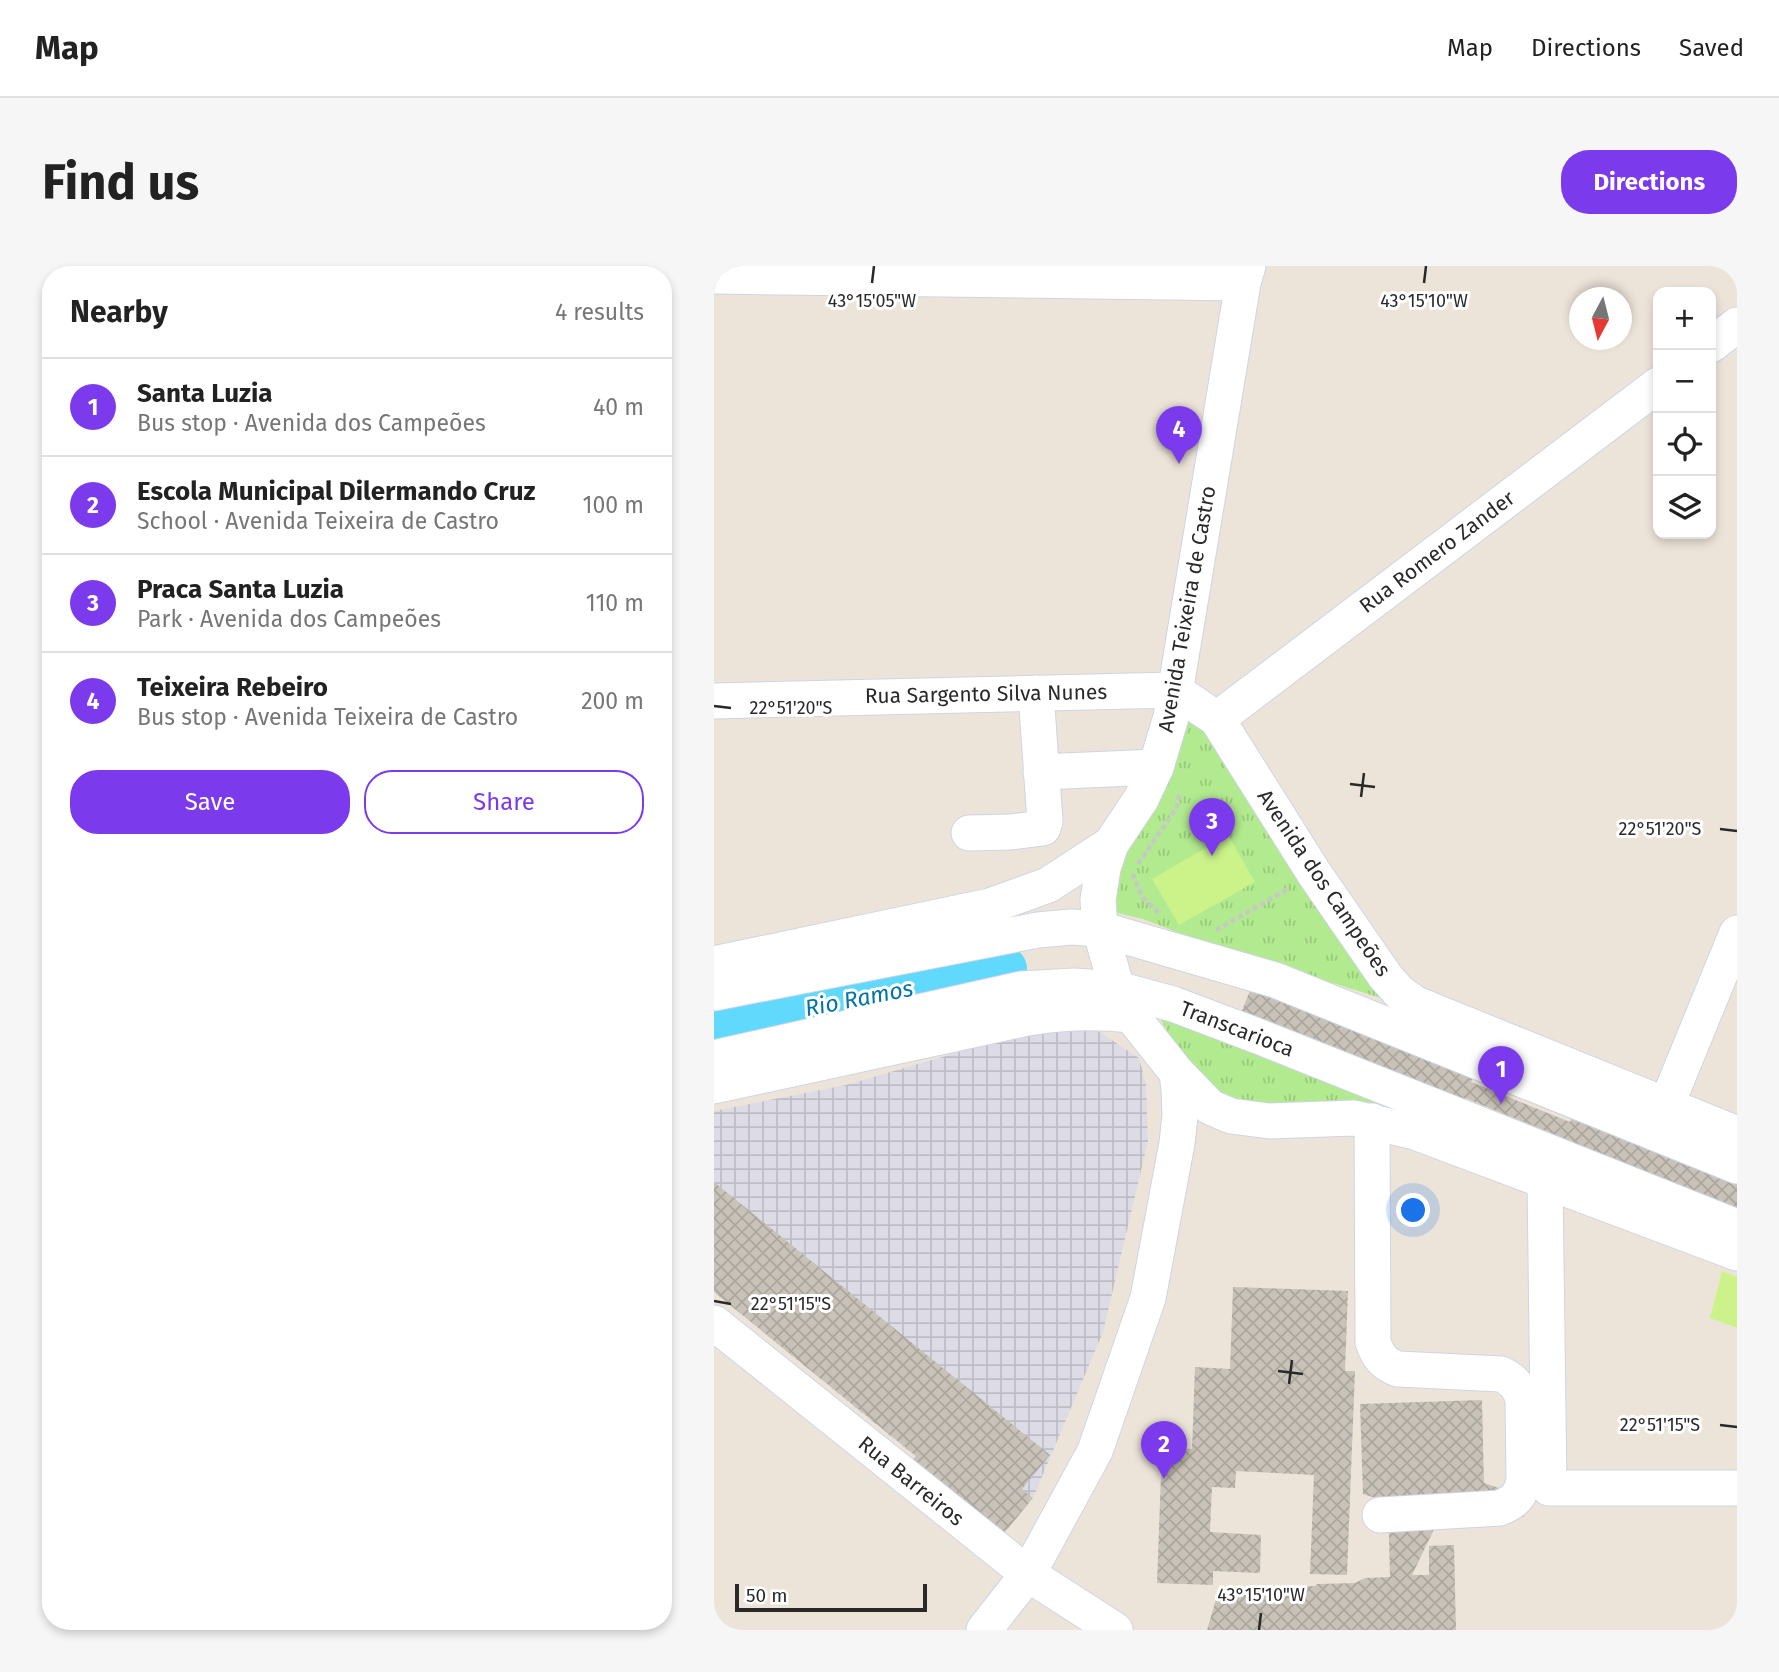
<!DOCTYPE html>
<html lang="en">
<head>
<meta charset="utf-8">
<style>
	body { margin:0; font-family:"Fira Sans",sans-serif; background:#f6f6f6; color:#222 }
	.controls { position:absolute; right:21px; top:21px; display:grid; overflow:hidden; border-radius:14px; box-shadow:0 4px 10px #0003 }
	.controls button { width:63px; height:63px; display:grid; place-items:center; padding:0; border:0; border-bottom:2px solid #e0e0e0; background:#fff; color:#222; font:35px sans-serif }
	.compass { position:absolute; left:855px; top:21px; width:63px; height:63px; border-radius:50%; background:#fff; box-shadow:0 4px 10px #0003; rotate:187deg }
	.scale { position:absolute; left:21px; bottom:18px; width:192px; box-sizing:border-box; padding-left:7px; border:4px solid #292929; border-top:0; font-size:19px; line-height:24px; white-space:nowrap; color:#292929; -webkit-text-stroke:5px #fff; paint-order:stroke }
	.you { position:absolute; left:700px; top:945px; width:24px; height:24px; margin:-18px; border:5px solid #fff; border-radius:50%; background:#1a73e8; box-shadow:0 0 0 10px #1a73e833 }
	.badge { display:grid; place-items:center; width:46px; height:46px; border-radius:50%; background:#7c3aed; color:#fff; font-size:23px; font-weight:700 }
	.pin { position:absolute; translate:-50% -58px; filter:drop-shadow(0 2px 4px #0008) }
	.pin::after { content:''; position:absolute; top:37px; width:24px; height:21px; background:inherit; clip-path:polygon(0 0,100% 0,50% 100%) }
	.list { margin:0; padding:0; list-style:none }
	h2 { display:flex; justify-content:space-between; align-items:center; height:91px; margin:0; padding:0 28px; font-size:30px }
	h2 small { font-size:23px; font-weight:400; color:#767676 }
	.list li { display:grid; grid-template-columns:46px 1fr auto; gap:21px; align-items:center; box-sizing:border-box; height:98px; padding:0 28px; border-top:2px solid #e0e0e0 }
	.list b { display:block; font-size:26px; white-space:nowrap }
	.list p { margin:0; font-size:23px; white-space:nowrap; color:#767676 }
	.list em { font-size:23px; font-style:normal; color:#767676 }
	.actions { display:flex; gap:14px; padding:21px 28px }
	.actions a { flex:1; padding:16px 0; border:2px solid #7c3aed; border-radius:28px; text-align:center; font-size:24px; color:#7c3aed }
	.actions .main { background:#7c3aed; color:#fff }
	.icon { flex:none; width:38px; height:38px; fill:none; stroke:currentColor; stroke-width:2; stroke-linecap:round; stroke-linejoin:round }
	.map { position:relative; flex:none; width:1023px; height:1364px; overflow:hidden; border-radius:28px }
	header { display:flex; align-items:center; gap:42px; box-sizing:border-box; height:98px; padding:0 35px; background:#fff; border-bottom:2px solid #e0e0e0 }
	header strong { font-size:33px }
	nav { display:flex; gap:38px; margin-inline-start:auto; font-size:24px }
	.intro { display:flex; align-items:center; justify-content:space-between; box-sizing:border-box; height:168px; padding:0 42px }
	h1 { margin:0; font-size:49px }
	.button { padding:18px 32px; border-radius:28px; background:#7c3aed; color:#fff; font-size:24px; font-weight:700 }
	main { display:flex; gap:42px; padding:0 42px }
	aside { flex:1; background:#fff; border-radius:28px; box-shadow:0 4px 10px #0003 }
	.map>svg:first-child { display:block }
	.industrial { fill:url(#industrial-grid) }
	.grass { fill:url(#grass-tufts) }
	.pitch { fill:#cbf38a }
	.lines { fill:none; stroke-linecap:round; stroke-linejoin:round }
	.river { stroke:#60d9fc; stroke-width:46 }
	.building { fill:url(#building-cross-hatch) }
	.minor-casing { stroke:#cfd4e4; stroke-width:37 }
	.path { stroke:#c7c7c7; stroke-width:4.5; stroke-dasharray:5 3.5; stroke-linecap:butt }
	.minor { stroke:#fff; stroke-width:35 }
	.ticks { fill:none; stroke:#292929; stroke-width:2.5 }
	.labels { text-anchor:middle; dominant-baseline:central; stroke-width:6; stroke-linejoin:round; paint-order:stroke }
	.street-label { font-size:21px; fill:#292929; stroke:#fff }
	.water-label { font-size:23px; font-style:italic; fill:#0075a7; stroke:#fff }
	.ticks-label { font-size:18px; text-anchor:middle; fill:#292929; stroke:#fff; stroke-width:6; stroke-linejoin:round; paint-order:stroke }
</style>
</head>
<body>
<header>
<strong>Map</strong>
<nav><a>Map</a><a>Directions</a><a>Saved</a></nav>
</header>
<div class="intro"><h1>Find us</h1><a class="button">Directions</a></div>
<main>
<aside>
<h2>Nearby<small>4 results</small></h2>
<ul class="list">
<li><span class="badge">1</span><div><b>Santa Luzia</b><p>Bus stop · Avenida dos Campeões</p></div><em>40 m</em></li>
<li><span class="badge">2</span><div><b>Escola Municipal Dilermando Cruz</b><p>School · Avenida Teixeira de Castro</p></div><em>100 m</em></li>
<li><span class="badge">3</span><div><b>Praca Santa Luzia</b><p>Park · Avenida dos Campeões</p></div><em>110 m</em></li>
<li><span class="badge">4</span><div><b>Teixeira Rebeiro</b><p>Bus stop · Avenida Teixeira de Castro</p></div><em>200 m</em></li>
</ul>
<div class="actions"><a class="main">Save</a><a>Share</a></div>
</aside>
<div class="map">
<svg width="1023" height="1364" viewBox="0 0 1023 1364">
	<defs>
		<pattern id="industrial-grid" width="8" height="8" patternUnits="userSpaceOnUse" patternTransform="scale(1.75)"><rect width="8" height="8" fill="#dddbe5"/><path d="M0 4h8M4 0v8" fill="none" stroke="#bebcc4"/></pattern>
		<pattern id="grass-tufts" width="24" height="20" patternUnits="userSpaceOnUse" patternTransform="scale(1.75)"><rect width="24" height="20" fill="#b2ea8f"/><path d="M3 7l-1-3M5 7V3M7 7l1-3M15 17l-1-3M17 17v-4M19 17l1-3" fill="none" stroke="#99c97b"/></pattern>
		<pattern id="building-cross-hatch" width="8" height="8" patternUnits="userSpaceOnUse" patternTransform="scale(1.75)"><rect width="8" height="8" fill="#c8c2b8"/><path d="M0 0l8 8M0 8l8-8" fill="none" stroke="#aca79e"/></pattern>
	</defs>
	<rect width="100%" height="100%" fill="#ede4d9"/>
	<polygon class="industrial" points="381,763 425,792 432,818 434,875 389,1066 319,1232 202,1191 0,1026 0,845 132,819 321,764"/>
	<g class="grass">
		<polygon points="476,437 670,733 491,677 429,653 403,647 398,634 401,602"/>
		<polygon points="440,742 681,838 518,842 473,799"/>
	</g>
	<g class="pitch">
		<polygon points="514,569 541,616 465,659 438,613"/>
		<polygon points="1008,1005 1023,1011 1023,1062 996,1052"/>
	</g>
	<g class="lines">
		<polyline class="river" points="0,761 174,729 290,703"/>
	</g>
	<g class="building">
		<polygon points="539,717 761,805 757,816 856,856 860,843 1023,907 1023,954 845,884 849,872 751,832 745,844 523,757"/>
		<polygon points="0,916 336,1189 308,1223 319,1232 282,1277 191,1203 202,1190 0,1026"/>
		<polygon points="519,1021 634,1025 631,1105 641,1105 633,1309 596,1308 600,1209 522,1205 521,1222 498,1221 496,1266 547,1269 546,1307 499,1305 499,1319 443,1317 448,1182 478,1183 481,1101 516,1103"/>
		<polygon points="768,1134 770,1217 809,1230 810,1251 725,1253 698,1309 715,1309 715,1280 740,1279 742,1364 493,1364 505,1323 602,1320 602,1318 641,1317 651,1312 676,1311 674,1236 649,1228 646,1138"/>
	</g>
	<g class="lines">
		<defs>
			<g id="minor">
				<polyline points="0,10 529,17"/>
				<polyline points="997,79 1023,59"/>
				<polyline points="460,424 503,453 600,607 671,710 686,727 702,738 1023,868"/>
				<polyline points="0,435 460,424"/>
				<polyline points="503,453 944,119"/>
				<polyline points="327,506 442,501"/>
				<polyline points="255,567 297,566 329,562 331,555 322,427"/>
				<polyline points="0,698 276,640 334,619 397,578"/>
				<polyline points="0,727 324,664 357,661 386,663 561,714 1023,900"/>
				<polyline points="0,792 307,723 360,720 403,723 459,738 546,771 1023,961"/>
				<polyline points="463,807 496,841 517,850 555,855 640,852 701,866 1023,987"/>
				<path d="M0 820 314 752C349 746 381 745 417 749"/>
				<polyline points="952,840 1023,667"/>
				<path d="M658 855 659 1076C664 1091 670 1098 684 1103L787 1108C799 1114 805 1120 809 1133L810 1214C807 1230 800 1236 786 1242L666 1249"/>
				<polyline points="831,915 835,1222 1023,1222"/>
				<polyline points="0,1057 314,1308 401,1364"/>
				<polyline points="270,1364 314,1308 381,1185 434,1032 463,877 466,850 465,823 463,807 417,749 403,723 386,663 384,634 389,602 397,578 427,533 442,501 457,451 529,17 534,0"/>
			</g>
		</defs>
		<use href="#minor" class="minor-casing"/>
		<g class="path">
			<polyline points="424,598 463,541 466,525"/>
			<polyline points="419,608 428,631 447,649"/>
			<polyline points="502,664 576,622"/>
		</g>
		<use href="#minor" class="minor"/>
	</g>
	<path class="ticks" d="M158 17 160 0M710 17 712 0M0 440 17 442M636 518 661 521M647 531 650 507M1006 563 1023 565M0 1035 17 1038M564 1105 589 1108M575 1118 578 1094M1006 1159 1023 1161M545 1364 547 1347"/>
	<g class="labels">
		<g class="street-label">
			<text transform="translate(723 286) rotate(-37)">Rua Romero Zander</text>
			<text transform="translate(473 343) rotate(-80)">Avenida Teixeira de Castro</text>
			<text transform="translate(272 428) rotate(-1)">Rua Sargento Silva Nunes</text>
			<text transform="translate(610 617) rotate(56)">Avenida dos Campeões</text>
			<text transform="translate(523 763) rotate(21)">Transcarioca</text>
			<text transform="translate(197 1215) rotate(39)">Rua Barreiros</text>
		</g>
		<g class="water-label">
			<text transform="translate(145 732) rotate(-11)">Rio Ramos</text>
		</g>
	</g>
	<g class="ticks-label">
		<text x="158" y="41">43°15'05"W</text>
		<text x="710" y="41">43°15'10"W</text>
		<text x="77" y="448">22°51'20"S</text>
		<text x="946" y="569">22°51'20"S</text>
		<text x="77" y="1044">22°51'15"S</text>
		<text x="946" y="1165">22°51'15"S</text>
		<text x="547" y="1335">43°15'10"W</text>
	</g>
</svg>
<div class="controls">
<button>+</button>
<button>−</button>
<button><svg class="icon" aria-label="locate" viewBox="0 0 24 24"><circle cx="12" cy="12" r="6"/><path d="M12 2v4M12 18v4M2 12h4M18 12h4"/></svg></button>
<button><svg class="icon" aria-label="layers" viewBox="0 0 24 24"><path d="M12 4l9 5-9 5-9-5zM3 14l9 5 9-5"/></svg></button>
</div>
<svg class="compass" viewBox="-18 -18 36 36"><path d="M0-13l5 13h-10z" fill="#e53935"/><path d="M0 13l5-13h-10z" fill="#767676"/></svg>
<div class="scale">50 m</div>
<div class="you"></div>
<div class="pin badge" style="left:787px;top:838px">1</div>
<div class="pin badge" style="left:450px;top:1213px">2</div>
<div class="pin badge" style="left:498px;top:590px">3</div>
<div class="pin badge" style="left:465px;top:198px">4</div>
</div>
</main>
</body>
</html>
